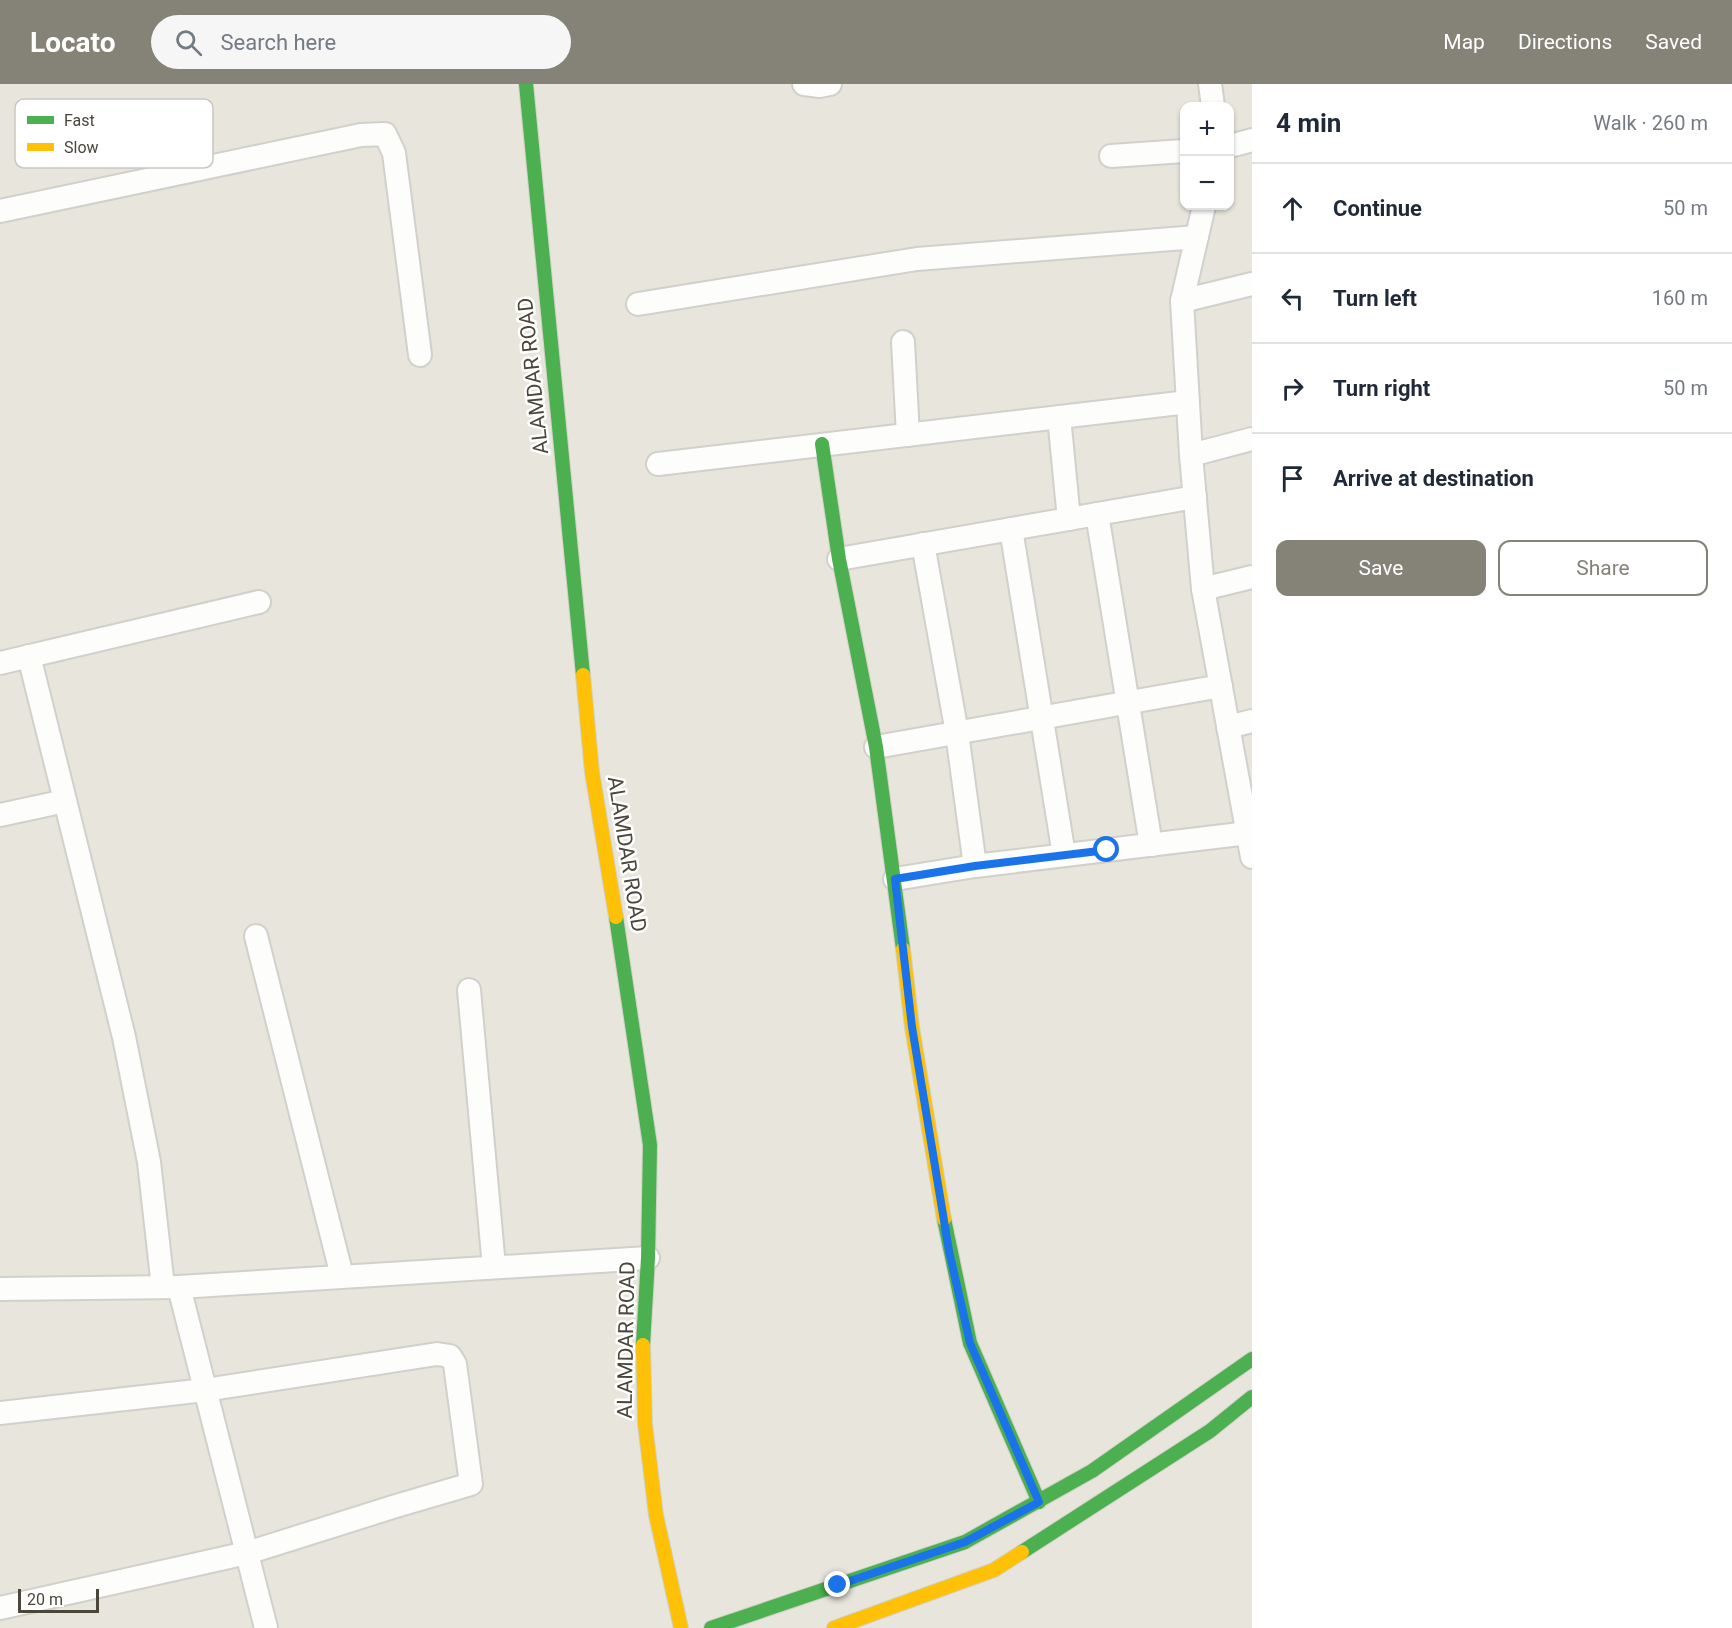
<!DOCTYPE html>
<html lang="en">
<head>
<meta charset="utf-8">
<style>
	body { margin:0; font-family:Roboto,sans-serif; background:#f6f6f7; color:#1f2937 }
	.controls { position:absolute; right:18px; top:18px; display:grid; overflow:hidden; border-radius:12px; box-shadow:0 2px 4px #0004 }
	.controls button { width:54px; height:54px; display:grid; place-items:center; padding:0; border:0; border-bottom:2px solid #e0e1e3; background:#fff; color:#1f2937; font:30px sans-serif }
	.scale { position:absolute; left:18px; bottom:15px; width:81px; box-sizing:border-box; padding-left:6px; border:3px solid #4a4639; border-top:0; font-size:16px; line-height:21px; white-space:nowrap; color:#4a4639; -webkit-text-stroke:4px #fff; paint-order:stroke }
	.stop { position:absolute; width:18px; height:18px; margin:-14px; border:4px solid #1a73e8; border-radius:50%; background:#fff }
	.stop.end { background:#1a73e8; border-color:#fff; box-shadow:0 2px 6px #0008 }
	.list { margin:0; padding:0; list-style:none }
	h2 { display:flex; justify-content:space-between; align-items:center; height:78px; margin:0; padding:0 24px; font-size:26px }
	h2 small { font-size:20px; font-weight:400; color:#747a83 }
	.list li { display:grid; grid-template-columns:39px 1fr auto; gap:18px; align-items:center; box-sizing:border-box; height:90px; padding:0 24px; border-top:2px solid #e0e1e3 }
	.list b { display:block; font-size:22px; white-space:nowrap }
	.list em { font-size:20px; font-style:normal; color:#747a83 }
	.actions { display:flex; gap:12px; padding:18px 24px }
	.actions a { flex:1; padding:14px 0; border:2px solid #858378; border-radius:12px; text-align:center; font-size:21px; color:#858378 }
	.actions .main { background:#858378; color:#fff }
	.icon { flex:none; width:33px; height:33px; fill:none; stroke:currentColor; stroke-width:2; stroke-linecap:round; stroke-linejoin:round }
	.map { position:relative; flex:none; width:1252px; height:1544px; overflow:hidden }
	header { display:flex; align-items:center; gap:36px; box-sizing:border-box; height:84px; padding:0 30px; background:#858378; color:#fff }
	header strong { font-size:28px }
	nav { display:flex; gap:33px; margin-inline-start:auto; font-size:21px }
	.search { width:420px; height:54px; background:#f6f6f7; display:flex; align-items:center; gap:15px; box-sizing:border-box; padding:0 21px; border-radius:33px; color:#747a83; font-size:22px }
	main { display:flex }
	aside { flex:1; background:#fff }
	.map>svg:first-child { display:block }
	.residential { fill:#e7e5dc; fill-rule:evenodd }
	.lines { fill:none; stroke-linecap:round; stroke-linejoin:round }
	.street-casing { stroke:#d1d0cb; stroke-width:26 }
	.fast-casing { stroke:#d2d0c5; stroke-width:16 }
	.slow-casing { stroke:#d2d0c5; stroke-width:16 }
	.street { stroke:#fdfdfc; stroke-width:22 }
	.fast { stroke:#4caf50; stroke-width:14 }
	.slow { stroke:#ffc107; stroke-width:14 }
	.route { stroke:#1a73e8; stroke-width:8 }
	.labels { text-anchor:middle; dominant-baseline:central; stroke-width:5; stroke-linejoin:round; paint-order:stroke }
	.street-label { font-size:21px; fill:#4a4639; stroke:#fff }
	.key { fill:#fff; stroke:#c9c8c4; stroke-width:1.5 }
	.key-label { font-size:16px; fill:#4a4639 }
</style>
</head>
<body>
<header>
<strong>Locato</strong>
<div class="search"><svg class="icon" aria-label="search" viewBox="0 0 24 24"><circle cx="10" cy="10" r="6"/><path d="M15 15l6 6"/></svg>Search here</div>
<nav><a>Map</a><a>Directions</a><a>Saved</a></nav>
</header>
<main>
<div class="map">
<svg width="1252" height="1544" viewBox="0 0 1252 1544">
	<rect width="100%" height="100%" fill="#f3f3ee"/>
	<path class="residential" d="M0 0H1252V1544H0ZM1184 22H1230V122H1184Z"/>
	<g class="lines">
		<defs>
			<g id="street">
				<polyline points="804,0 820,2 830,0"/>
				<polyline points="1210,0 1213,22"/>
				<polyline points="1230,62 1252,56"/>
				<polyline points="1111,72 1184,67"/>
				<polyline points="1204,122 1182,217 1191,371 1203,505 1252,773"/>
				<polyline points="0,127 361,51 385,50 394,69 420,271"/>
				<polyline points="1182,217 1252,200"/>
				<polyline points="638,220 917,175 1197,153"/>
				<polyline points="903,258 908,351"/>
				<polyline points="1059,333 1069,435"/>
				<polyline points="1191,371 1252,355"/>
				<polyline points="658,380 1188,318"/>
				<polyline points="1097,430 1151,761"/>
				<polyline points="1011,445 1064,771"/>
				<polyline points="923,460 957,649 975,782"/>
				<polyline points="839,475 1195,413"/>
				<polyline points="1203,505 1252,493"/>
				<polyline points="29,572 124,953 149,1078 163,1203"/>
				<polyline points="0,579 259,518"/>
				<polyline points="1228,643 1252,637"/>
				<polyline points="876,663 1221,602"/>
				<polyline points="0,731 65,717"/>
				<polyline points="895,795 975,782 1248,749"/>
				<polyline points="256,852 342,1192"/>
				<polyline points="469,906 494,1183"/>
				<polyline points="179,1203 266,1544"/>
				<polyline points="0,1205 179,1203 648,1174"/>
				<polyline points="0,1329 205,1306 437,1270 450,1272 455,1280 471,1400 396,1422 247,1469 0,1524"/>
			</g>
			<g id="fast">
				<polyline points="526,0 583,591"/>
				<polyline points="822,360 839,475 876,663 903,865"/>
				<polyline points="616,833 650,1061 648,1174 643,1261"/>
				<polyline points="944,1135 970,1259 1039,1418"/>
				<polyline points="1022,1468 1210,1347 1252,1313"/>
				<polyline points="711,1544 965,1458 1092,1387 1252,1275"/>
			</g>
			<g id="slow">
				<polyline points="583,591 592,688 616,833"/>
				<polyline points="903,865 912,943 944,1135"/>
				<polyline points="643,1261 645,1340 656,1431 681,1544"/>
				<polyline points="834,1544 994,1486 1022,1468"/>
			</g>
		</defs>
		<use href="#street" class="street-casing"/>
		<use href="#fast" class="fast-casing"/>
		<use href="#slow" class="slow-casing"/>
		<use href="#street" class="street"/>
		<use href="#fast" class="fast"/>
		<use href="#slow" class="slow"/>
	</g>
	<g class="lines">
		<polyline class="route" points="838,1501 965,1458 1039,1418 970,1259 949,1167 912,943 895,795 975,782 1107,766"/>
	</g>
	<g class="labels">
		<g class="street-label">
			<text transform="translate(533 292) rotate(-96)">ALAMDAR ROAD</text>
			<text transform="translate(627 770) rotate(81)">ALAMDAR ROAD</text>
			<text transform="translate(626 1256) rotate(-89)">ALAMDAR ROAD</text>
		</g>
	</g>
	<rect x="15" y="15" width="198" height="69" rx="9" class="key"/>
	<rect x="27" y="32" width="27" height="8" fill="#4caf50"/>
	<rect x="27" y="59" width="27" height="8" fill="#ffc107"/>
	<g class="key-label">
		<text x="64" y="42">Fast</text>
		<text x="64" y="69">Slow</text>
	</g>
</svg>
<div class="controls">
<button>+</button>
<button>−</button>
</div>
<div class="scale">20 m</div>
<div class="stop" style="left:1107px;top:766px"></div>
<div class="stop end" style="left:838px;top:1501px"></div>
</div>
<aside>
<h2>4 min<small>Walk · 260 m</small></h2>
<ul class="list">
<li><svg class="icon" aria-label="ahead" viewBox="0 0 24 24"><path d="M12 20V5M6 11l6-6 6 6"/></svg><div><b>Continue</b></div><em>50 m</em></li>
<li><svg class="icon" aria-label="left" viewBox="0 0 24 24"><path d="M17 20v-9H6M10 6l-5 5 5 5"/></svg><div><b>Turn left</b></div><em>160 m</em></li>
<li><svg class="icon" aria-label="right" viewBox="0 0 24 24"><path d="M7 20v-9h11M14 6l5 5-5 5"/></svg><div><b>Turn right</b></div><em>50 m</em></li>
<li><svg class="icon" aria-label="arrive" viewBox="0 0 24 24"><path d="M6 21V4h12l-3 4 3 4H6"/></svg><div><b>Arrive at destination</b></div></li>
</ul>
<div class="actions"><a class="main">Save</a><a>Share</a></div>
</aside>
</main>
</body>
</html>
